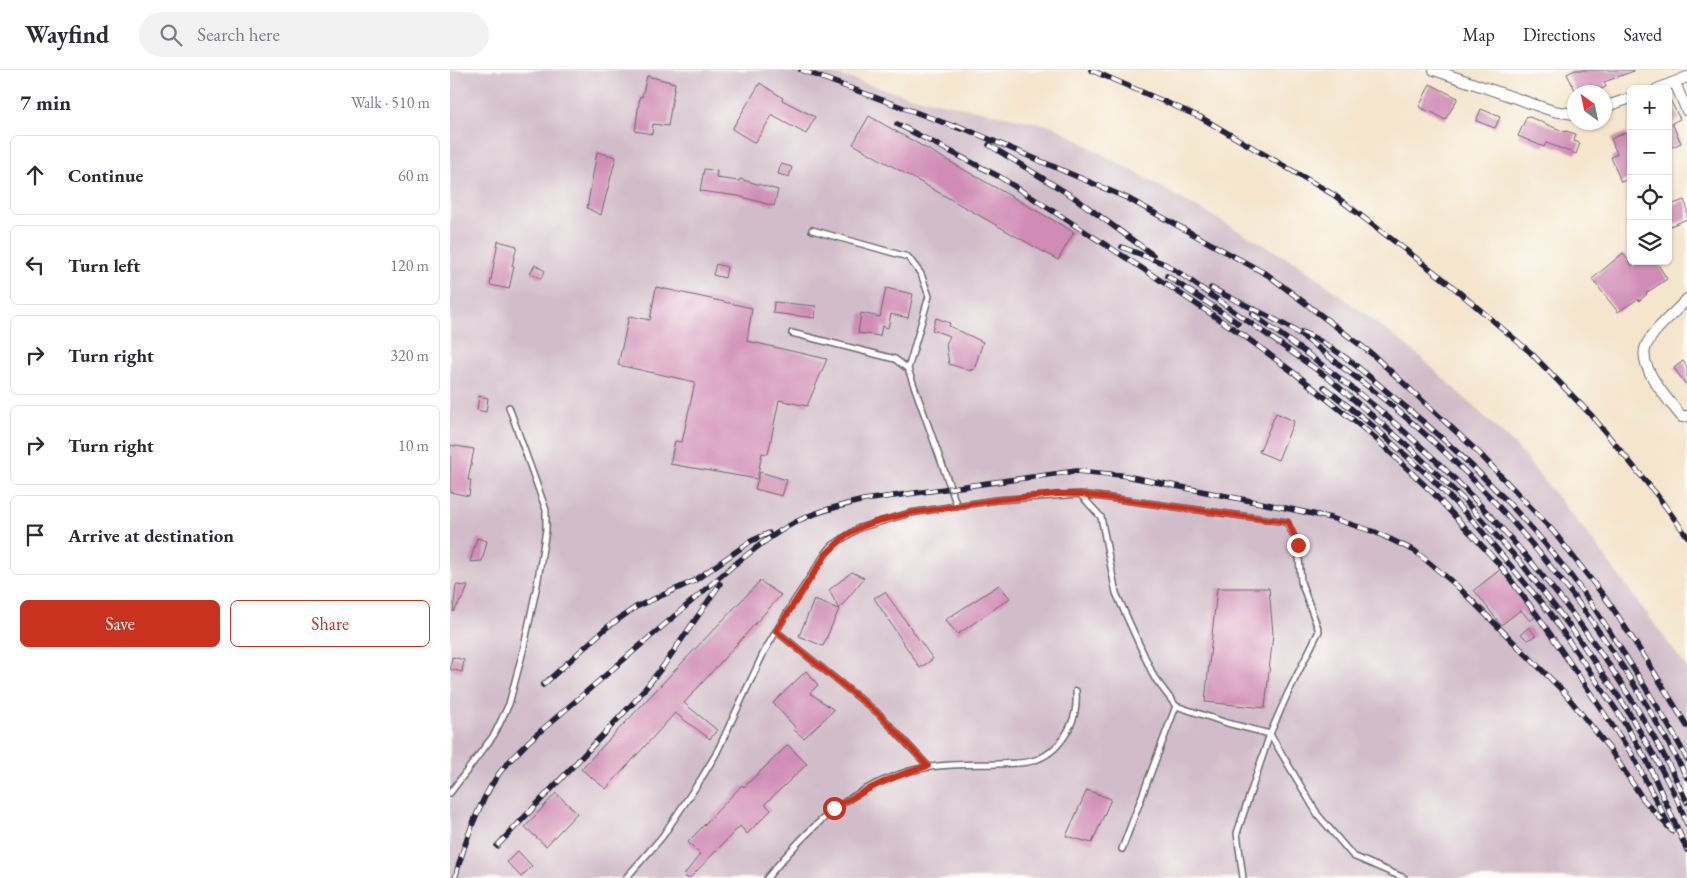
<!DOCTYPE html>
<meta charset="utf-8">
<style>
body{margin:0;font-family:"EB Garamond",serif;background:#f2f2f3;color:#2b2b33}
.controls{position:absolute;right:15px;top:15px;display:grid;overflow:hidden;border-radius:8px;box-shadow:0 1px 4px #0004}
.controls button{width:45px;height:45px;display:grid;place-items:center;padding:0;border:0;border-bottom:1px solid #e1e1e2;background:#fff;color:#2b2b33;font:25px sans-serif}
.compass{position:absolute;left:1117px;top:15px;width:45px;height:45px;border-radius:50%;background:#fff;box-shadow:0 1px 4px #0004;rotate:327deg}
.stop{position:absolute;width:15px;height:15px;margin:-11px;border:4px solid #c8321e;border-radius:50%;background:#fff}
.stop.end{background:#c8321e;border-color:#fff;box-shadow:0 1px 5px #0008}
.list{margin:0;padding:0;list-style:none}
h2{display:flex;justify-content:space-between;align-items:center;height:65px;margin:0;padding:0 20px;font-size:21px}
h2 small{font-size:16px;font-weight:400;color:#7c7c81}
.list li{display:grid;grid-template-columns:32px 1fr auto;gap:15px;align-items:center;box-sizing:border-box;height:80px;margin:0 10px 10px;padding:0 10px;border:1px solid #e1e1e2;border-radius:8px}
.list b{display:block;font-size:19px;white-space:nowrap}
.list em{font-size:16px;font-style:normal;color:#7c7c81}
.actions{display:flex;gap:10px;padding:15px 20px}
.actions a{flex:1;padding:11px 0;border:1px solid #c8321e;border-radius:8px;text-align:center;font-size:18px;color:#c8321e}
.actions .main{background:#c8321e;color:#fff}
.icon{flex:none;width:28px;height:28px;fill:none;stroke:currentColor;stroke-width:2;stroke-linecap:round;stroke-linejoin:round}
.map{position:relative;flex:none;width:1237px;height:808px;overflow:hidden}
header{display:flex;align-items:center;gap:30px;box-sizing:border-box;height:70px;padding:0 25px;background:#fff;border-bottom:1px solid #e1e1e2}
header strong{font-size:24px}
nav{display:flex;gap:28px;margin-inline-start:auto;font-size:18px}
.search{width:350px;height:45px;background:#f2f2f3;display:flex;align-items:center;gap:12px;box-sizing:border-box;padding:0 18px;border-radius:28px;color:#7c7c81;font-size:19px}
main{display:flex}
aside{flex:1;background:#fff}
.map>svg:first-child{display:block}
</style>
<header>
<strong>Wayfind</strong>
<div class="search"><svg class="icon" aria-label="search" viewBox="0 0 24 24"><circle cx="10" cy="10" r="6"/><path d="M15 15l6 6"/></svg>Search here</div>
<nav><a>Map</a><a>Directions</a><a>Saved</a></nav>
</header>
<main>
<aside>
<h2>7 min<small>Walk · 510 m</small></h2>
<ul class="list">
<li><svg class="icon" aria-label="ahead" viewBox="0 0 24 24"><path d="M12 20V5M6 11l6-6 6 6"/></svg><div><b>Continue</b></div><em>60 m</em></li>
<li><svg class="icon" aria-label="left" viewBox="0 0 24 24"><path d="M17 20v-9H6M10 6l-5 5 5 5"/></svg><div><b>Turn left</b></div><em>120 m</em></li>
<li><svg class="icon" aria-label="right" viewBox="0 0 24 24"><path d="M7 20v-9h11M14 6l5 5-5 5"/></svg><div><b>Turn right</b></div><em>320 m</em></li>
<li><svg class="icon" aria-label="right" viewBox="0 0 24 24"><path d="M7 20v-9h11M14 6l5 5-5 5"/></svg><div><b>Turn right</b></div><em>10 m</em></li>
<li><svg class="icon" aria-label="arrive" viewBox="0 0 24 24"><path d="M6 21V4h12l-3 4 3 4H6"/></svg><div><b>Arrive at destination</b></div></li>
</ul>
<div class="actions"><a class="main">Save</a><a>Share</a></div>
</aside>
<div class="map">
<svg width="1237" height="808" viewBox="0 0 1237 808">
<rect width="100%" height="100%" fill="#fdfcf7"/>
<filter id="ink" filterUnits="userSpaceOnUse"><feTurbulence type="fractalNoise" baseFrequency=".02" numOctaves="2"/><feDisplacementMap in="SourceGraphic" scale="10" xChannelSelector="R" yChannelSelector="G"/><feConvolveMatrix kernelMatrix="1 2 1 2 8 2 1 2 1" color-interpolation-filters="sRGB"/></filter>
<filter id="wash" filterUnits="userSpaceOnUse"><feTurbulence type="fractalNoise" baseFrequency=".0096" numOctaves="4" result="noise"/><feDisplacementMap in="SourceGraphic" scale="20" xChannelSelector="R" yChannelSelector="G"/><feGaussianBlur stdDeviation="1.12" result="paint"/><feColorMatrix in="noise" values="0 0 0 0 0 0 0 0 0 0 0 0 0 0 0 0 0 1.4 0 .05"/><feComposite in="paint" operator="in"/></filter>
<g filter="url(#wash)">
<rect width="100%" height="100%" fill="#f4e5cc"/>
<path fill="#d1bdc9" d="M 0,0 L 371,0 L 458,26 L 603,56 L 851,196 L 965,282 L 1065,375 L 1143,471 L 1237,598 L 1237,808 L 0,808 Z"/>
<g id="blocks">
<path fill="#d08cb6" d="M 1125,0 L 1184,0 L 1184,1 L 1154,12 L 1156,17 L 1144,22 L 1141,18 L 1132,22 L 1126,22 L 1117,4 Z
M 197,6 L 225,13 L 218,56 L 203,54 L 202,64 L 185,61 L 190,26 L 192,27 Z
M 310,13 L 333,28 L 332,30 L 365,47 L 356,64 L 323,46 L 323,44 L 305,73 L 282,59 Z
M 980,14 L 1008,28 L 995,50 L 980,41 L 980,42 L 969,37 Z
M 1218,26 L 1230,49 L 1222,53 L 1231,73 L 1218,79 Z
M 1031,39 L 1050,47 L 1045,58 L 1026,51 Z
M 419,46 L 624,162 L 608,190 L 403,74 Z
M 1077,46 L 1115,62 L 1116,61 L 1126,64 L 1124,71 L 1130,73 L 1126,84 L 1096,73 L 1094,77 L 1068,66 Z
M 1176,62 L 1181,74 L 1181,108 L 1171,112 L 1161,87 L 1167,84 L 1161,69 Z
M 147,82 L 166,87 L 151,145 L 137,138 Z
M 331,94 L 342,97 L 339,107 L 328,104 Z
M 254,99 L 267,101 L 266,108 L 289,111 L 290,109 L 328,120 L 324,136 L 288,126 L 250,121 Z
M 1234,130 L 1237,137 L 1237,149 L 1218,157 L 1218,136 Z
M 48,171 L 67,176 L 62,196 L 64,196 L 59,219 L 40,215 Z
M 1173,183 L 1182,196 L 1188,191 L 1206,191 L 1217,209 L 1196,223 L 1197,224 L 1189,231 L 1188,229 L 1168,242 L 1142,209 Z
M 266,194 L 277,197 L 275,208 L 263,205 Z
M 85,195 L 95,201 L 91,209 L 80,203 Z
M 206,217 L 302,238 L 297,271 L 377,289 L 357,336 L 329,330 L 318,384 L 312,383 L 307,409 L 220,394 L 225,371 L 232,372 L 245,312 L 168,295 L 179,246 L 200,250 Z
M 436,218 L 463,224 L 458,248 L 441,244 L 438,258 L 432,256 L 430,266 L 408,263 L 411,243 L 430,247 Z
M 324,232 L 366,236 L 365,248 L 323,243 Z
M 486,248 L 500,253 L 499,256 L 533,272 L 524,300 L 521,299 L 521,301 L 499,294 L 496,274 L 500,266 L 482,260 Z
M 1233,291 L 1237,297 L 1237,316 L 1224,298 Z
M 29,326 L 38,328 L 36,342 L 27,340 Z
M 826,343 L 844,351 L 828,390 L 809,382 Z
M 0,375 L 24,379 L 18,410 L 21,410 L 19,426 L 0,422 Z
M 310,402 L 337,410 L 332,426 L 305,419 Z
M 27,468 L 37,471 L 32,491 L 20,492 Z
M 1051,499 L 1087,546 L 1080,551 L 1071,540 L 1051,555 L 1024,520 Z
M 402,502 L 414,508 L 389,539 L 379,520 Z
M 310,511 L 331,525 L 234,633 L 267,660 L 260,669 L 225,643 L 156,719 L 131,699 Z
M 6,515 L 18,516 L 14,526 L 3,542 Z
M 549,515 L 560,528 L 508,564 L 495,550 Z
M 767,518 L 819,518 L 823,564 L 815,638 L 755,632 Z
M 435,522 L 483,589 L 470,598 L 424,528 Z
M 364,530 L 389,539 L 373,576 L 349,566 Z
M 1079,557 L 1086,566 L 1077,570 L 1071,564 Z
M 2,587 L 14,590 L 12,602 L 0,599 Z
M 356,601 L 368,615 L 360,623 L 384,640 L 354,668 L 344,660 L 346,658 L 323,633 Z
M 338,675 L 357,694 L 315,734 L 321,740 L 297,764 L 290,756 L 240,808 L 237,808 L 234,805 L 250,784 L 238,772 L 292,715 L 294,717 Z
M 637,720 L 661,729 L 642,773 L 616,766 Z
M 106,723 L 127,743 L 96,776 L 75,757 Z
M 68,781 L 82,796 L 71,807 L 57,792 Z"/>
</g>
</g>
<g filter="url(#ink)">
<use href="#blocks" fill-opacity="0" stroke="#6c666e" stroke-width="1"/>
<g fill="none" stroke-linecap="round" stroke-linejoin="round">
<defs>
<path id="lane" d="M 362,160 L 458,187 L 471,204 L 479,226 L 458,299
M 342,263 L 445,289 L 458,299 L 507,436
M 630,424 L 837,452 L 848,475 L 851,512 L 869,561 L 838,623 L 820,664 L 787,763 L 793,808
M 326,561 L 429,644 L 478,696
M 0,723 L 44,665 L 59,634 L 73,581 L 87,515 L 96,460 L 96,440 L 59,337
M 672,779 L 726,636
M 176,808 L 212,767 L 251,709 L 266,684 L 314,582 L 343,533 L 376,483 L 383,475 L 409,458 L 460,443 L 546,430 L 630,424 L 651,447 L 666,523 L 704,607 L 726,636 L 777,653 L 820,664 L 868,745 L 903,786 L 954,808
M 317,808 C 356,761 393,723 453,703 C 484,693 516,695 547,694 C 558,693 571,694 582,691 C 597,687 608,677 616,664 C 625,649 627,638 626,621"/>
<path id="street" d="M 984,0 L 1103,41 L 1124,44
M 1225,13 L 1237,41
M 1207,19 L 1237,7
M 1154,37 L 1181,28
M 1237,229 C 1224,244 1204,258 1196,276 C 1187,297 1220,332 1232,347 L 1237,346"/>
</defs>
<use href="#lane" stroke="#6c666e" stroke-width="8"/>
<use href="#street" stroke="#6c666e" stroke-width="12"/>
<use href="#lane" stroke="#fff" stroke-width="5"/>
<use href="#street" stroke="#fff" stroke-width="10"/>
<defs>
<path id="rail" d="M 351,0 L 511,59
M 641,0 L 750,47 L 884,125 L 996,211 L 1080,282 L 1142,346 L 1207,425 L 1237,466
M 506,55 L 677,128 L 818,205 L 922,284 L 1029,383 L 1103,461 L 1160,534 L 1199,594 L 1237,656
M 539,75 L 625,128 L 703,185
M 672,177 L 715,194 L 731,204 L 877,307 L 958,376 L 1014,430 L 1072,494 L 1124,562 L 1173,633 L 1206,689 L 1228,731 L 1237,754
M 717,206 L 788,253
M 761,218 C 788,232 816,244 842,259 C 862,272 880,288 899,302 C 1043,409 1155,549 1237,708
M 802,244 C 858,284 915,325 966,372 C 1059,457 1147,564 1208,675 C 1219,693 1227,713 1237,732
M 852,262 C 885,276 914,302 941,325 C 1013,383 1081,450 1135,525 C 1153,550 1169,576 1185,601 C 1203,630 1222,659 1237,689
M 874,317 L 923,356 L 981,408 L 1025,453 L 1099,542 L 1169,644 L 1197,691 L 1237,780
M 93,615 L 156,558 L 186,537 L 244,511 L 301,471 L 319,463
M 47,776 L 186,630 L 214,595 L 270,514
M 5,808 C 15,772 27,736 48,705 C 56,693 69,682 79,671 L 285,494 C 306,478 328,460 352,449 C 372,440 393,435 414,430 L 626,401 L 671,405 L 831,437 L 881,448 L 925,462 L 965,481 L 1006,515 L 1113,621 L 1159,678 L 1193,729 L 1222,761 L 1183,686 L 1090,549 L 1049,494 L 984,424 L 923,366 L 847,305 L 793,265 L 684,193 L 550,107 L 447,54"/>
</defs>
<use href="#rail" stroke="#22223b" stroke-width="5.5"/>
<use href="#rail" stroke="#fdfcf7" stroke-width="4" stroke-dasharray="11" stroke-linecap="butt"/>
</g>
</g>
<g fill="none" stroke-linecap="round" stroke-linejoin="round" filter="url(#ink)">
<path stroke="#c8321e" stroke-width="6" d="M 384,738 C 417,719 441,706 478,696 L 429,644 L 326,561 L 376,484 L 395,466 L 409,458 L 425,452 L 460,443 L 546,430 L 607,424 L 630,424 L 838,452 L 848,475"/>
</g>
</svg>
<div class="controls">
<button>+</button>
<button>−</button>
<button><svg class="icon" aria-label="locate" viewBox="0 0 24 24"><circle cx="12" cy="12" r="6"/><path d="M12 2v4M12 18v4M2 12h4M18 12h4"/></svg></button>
<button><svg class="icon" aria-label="layers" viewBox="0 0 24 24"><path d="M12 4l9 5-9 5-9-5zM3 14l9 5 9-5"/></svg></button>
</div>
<svg class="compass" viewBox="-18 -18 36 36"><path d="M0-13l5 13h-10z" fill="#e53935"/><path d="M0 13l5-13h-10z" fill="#7c7c81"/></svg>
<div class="stop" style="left:384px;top:738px"></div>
<div class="stop end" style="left:848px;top:475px"></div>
</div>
</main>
